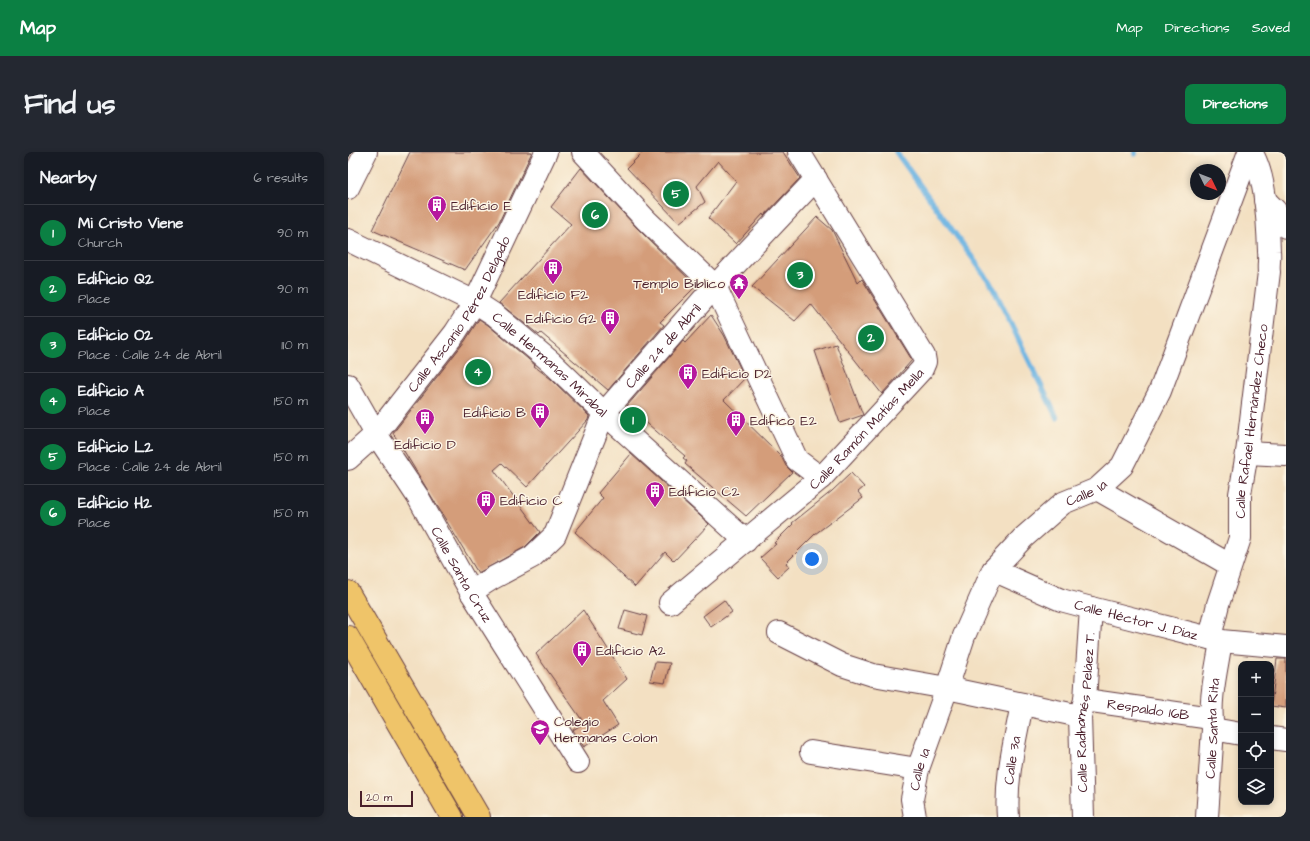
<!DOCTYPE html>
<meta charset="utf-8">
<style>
body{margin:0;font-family:"Architects Daughter",sans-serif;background:#242831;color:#f1f3f6}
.controls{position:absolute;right:12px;bottom:12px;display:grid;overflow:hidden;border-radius:8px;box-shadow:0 2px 6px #0003}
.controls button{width:36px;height:36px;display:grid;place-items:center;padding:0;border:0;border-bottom:1px solid #363941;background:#171b24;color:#f1f3f6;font:20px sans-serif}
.compass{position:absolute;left:842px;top:12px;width:36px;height:36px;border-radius:50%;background:#171b24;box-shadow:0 2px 6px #0003;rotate:133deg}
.scale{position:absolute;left:12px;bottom:10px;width:53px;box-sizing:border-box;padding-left:4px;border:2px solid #4a1f2b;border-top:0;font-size:11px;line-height:14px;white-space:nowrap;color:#4a1f2b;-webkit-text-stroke:3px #fcf5e5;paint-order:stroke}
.you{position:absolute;left:464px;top:407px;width:14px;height:14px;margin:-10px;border:3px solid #fff;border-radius:50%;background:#1a73e8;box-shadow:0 0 0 6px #1a73e833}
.badge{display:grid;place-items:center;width:26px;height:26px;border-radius:50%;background:#0b8043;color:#fff;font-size:13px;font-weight:700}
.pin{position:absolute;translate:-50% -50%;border:2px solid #fff;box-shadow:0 1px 4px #0006}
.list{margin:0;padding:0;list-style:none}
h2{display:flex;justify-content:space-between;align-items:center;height:52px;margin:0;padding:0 16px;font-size:17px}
h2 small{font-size:13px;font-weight:400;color:#9ea1a6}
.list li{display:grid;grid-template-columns:26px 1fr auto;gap:12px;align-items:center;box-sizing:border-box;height:56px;padding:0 16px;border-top:1px solid #363941}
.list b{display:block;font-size:15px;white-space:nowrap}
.list p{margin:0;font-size:13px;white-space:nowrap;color:#9ea1a6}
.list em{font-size:13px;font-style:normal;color:#9ea1a6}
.icon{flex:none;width:22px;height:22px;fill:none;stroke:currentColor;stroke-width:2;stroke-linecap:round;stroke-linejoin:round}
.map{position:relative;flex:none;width:938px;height:665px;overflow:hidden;border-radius:8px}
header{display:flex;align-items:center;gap:24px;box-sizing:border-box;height:56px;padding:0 20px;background:#0b8043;color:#fff}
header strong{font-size:19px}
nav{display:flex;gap:22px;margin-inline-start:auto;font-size:14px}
.intro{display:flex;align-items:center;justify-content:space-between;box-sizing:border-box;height:96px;padding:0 24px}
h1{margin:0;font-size:28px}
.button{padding:10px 18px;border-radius:8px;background:#0b8043;color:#fff;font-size:14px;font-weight:700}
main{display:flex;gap:24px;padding:0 24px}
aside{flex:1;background:#171b24;border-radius:8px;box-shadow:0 2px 6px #0003}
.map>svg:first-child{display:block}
</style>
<header>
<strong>Map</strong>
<nav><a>Map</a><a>Directions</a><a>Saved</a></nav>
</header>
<div class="intro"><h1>Find us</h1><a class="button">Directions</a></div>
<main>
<aside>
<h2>Nearby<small>6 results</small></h2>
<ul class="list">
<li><span class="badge">1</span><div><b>Mi Cristo Viene</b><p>Church</p></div><em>90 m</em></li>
<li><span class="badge">2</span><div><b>Edificio Q2</b><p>Place</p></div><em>90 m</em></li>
<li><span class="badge">3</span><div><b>Edificio O2</b><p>Place · Calle 24 de Abril</p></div><em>110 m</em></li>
<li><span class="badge">4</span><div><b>Edificio A</b><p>Place</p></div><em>150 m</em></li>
<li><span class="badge">5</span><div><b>Edificio L2</b><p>Place · Calle 24 de Abril</p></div><em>150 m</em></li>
<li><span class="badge">6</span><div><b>Edificio H2</b><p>Place</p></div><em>150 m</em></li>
</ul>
</aside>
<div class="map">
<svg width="938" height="665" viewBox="0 0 938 665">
<rect width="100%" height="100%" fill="#fcf5e5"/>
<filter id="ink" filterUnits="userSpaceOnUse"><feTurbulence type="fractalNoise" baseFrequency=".025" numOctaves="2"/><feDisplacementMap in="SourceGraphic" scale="8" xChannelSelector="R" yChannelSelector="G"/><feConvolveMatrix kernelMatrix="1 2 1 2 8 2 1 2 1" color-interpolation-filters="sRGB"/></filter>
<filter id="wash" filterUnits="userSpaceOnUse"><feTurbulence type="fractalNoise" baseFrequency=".012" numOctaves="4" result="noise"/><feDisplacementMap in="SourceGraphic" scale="16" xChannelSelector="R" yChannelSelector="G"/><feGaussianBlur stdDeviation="0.9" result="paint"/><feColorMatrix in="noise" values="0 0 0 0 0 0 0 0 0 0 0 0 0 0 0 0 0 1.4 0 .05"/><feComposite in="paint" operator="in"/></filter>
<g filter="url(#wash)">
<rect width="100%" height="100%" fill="#f3e0c2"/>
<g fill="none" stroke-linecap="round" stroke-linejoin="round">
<path stroke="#6bb3e2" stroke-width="5.5" d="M 548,0 L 644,133 L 709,266
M 787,0 L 787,2"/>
</g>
<g id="blocks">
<path fill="#d49d7a" d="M 62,0 L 184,0 L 151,70 L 117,118 L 24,78 Z
M 295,0 L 435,0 L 452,26 L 416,64 L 415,62 L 388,92 L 360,66 L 388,29 L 370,9 L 349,34 L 357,50 L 331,71 L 279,16 Z
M 233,16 L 289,76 L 348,134 L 312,170 L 316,173 L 260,238 L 193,181 L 191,183 L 151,151 L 223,72 L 203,55 Z
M 469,65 L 484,78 L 510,131 L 514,127 L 564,208 L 534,242 L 463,152 L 447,169 L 404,135 Z
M 363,163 L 376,183 L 397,226 L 376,248 L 433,304 L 438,314 L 444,320 L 398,364 L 337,312 L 339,309 L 335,306 L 337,304 L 279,254 L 335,189 L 337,191 Z
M 131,167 L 140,173 L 187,213 L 186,214 L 203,227 L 241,264 L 240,268 L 179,335 L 154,311 L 146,318 L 192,380 L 177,395 L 130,421 L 45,281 L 117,189 Z
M 488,192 L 515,263 L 492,271 L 467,199 Z
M 283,302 L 361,372 L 326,409 L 317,400 L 287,435 L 227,380 L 255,346 L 250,341 Z
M 503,321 L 516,335 L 510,340 L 515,346 L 467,382 L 438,411 L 441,415 L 430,425 L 412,406 L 428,392 L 426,391 L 445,372 L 444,371 L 484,339 Z
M 376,448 L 384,460 L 363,475 L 355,464 Z
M 235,458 L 279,527 L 255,549 L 270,573 L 236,595 L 225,578 L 236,571 L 188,502 Z
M 277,458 L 299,464 L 294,483 L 271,477 Z
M 929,507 L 938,507 L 938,556 L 923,554 Z
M 307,510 L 322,511 L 317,531 L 302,529 Z"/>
</g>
</g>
<g filter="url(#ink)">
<use href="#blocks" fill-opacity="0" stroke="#633c42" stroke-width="1"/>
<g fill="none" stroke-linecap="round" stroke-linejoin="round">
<defs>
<g id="minor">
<path d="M 235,0 L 298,68 L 367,134 L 449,308 L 473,326"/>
<path d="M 0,36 L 18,0"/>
<path d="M 917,48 L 927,58 L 938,75"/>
<path id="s1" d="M 0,88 L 127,150 L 147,163 L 203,210 L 256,261 L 398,389"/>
<path id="s2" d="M 0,233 L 28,282 L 70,345 L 123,440 L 230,610"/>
<path d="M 899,301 L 938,303"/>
<path id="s3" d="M 0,307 L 28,282 L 107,181 L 127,150 L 198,0"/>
<path d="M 749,337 L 882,413"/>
<path id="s4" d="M 645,418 L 713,448 L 743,456 L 873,489 L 938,495"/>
<path id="s5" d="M 123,440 L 145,426 L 184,405 L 207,383 L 256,261 L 367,134 L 468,27"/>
<path id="s6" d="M 322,451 L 473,326 L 574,217 L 577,210 L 576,204 L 451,0"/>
<path d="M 431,481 L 494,513 L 525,523 L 599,536 L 732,564"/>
<path id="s7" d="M 862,486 L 870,452 L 892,386 L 892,342 L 899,301 L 921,120 C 920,113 922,106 921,99 C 920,71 918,23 903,0"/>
<path id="s8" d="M 737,548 L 863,566"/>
<path d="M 865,577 L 893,582"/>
<path d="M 923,586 L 938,588"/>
<path d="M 463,600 L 570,617"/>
<path id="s9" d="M 567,665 L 564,647 L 570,617 L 599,536 L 616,484 L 645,418 L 675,386 L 715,351 L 749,337 L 774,314 L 812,239 L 901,0"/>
<path id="s10" d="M 660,665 C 657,627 667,589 674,552"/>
<path id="s11" d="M 735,665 L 732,564 L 737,548 L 743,456"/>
<path id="s12" d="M 859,665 L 865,577 C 860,550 869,516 873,489"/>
</g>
<path id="major" d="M 0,440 L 131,665
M 0,485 L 104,665"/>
</defs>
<use href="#minor" stroke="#633c42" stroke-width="24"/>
<use href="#major" stroke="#633c42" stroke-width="24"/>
<use href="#minor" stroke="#fff" stroke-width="22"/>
<use href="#major" stroke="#efc469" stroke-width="22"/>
</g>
</g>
<defs>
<symbol id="building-pin" viewBox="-11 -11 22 30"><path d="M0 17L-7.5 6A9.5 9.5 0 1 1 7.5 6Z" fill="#b5179e" stroke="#fcf5e5"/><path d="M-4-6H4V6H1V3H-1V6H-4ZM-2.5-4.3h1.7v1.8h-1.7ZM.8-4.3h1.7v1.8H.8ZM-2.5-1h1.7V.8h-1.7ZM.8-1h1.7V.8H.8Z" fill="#fff"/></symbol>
<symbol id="temple-pin" viewBox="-11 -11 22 30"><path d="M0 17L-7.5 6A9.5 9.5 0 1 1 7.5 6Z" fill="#b5179e" stroke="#fcf5e5"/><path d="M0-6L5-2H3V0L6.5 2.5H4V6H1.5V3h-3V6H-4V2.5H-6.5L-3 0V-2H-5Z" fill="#fff"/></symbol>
<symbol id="school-pin" viewBox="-11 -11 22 30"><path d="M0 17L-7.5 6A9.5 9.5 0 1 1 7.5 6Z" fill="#b5179e" stroke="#fcf5e5"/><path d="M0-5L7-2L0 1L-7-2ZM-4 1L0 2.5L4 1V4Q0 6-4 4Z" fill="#fff"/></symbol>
</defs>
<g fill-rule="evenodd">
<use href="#building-pin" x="78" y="42" width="22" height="30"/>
<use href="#building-pin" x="194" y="105" width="22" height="30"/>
<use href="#temple-pin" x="380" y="120" width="22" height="30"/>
<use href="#building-pin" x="251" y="155" width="22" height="30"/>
<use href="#building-pin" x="329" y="210" width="22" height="30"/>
<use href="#building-pin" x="181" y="249" width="22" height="30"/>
<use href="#building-pin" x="66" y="255" width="22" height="30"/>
<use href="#building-pin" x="377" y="257" width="22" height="30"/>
<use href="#building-pin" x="296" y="328" width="22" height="30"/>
<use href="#building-pin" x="127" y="337" width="22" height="30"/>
<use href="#building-pin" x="223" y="487" width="22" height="30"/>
<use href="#school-pin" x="181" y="566" width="22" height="30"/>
</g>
<g text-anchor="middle" stroke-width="3" stroke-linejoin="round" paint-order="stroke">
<g font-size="14" fill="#4a1f2b" stroke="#fcf5e5" text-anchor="start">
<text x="103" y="58">Edificio E</text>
<text x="377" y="136" text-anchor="end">Templo Biblico</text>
<text x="205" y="147" text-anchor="middle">Edificio F2</text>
<text x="248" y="171" text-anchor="end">Edificio G2</text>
<text x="354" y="226">Edificio D2</text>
<text x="178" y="265" text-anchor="end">Edificio B</text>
<text x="402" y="273">Edifico E2</text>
<text x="77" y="297" text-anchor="middle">Edificio D</text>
<text x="321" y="344">Edificio C2</text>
<text x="152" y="353">Edificio C</text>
<text x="248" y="503">Edificio A2</text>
<text x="206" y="574">Colegio<tspan x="206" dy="16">Hermanas Colon</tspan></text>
</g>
<g font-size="14" fill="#4a1f2b" stroke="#fcf5e5">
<text dy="5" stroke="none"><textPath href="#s3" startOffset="184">Calle Ascanio Pérez Delgado</textPath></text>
<text dy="5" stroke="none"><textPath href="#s5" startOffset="323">Calle 24 de Abril</textPath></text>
<text dy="5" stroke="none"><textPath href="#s1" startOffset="239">Calle Hermanas Mirabal</textPath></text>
<text dy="5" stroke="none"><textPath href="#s7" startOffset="222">Calle Rafael Hernández Checo</textPath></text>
<text dy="5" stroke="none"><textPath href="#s6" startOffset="263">Calle Ramón Matías Mella</textPath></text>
<text dy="5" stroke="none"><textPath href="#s9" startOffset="384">Calle 1a</textPath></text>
<text dy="5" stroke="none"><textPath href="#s2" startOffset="221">Calle Santa Cruz</textPath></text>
<text dy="5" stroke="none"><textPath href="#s4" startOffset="152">Calle Héctor J. Díaz</textPath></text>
<text dy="5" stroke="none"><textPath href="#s8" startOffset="64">Respaldo 16B</textPath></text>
<text dy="5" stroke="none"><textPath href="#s11" startOffset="105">Calle Radhamés Peláez T.</textPath></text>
<text dy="5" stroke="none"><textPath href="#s12" startOffset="89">Calle Santa Rita</textPath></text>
<text dy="5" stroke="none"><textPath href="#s10" startOffset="57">Calle 3a</textPath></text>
<text dy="5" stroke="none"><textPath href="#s9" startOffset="49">Calle 1a</textPath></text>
</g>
</g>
</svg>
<div class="controls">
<button>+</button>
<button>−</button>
<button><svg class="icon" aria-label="locate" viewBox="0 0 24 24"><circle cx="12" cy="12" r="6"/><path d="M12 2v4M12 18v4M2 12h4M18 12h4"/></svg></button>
<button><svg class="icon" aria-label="layers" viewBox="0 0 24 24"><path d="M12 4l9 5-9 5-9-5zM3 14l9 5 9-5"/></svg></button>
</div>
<svg class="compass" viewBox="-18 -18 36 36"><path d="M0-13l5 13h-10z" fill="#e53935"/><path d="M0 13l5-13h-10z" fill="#9ea1a6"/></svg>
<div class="scale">20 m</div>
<div class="you"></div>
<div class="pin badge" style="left:285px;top:268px">1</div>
<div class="pin badge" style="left:523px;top:186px">2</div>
<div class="pin badge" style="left:452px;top:123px">3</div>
<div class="pin badge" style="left:130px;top:220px">4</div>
<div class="pin badge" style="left:328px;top:42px">5</div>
<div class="pin badge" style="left:247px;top:63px">6</div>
</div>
</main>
